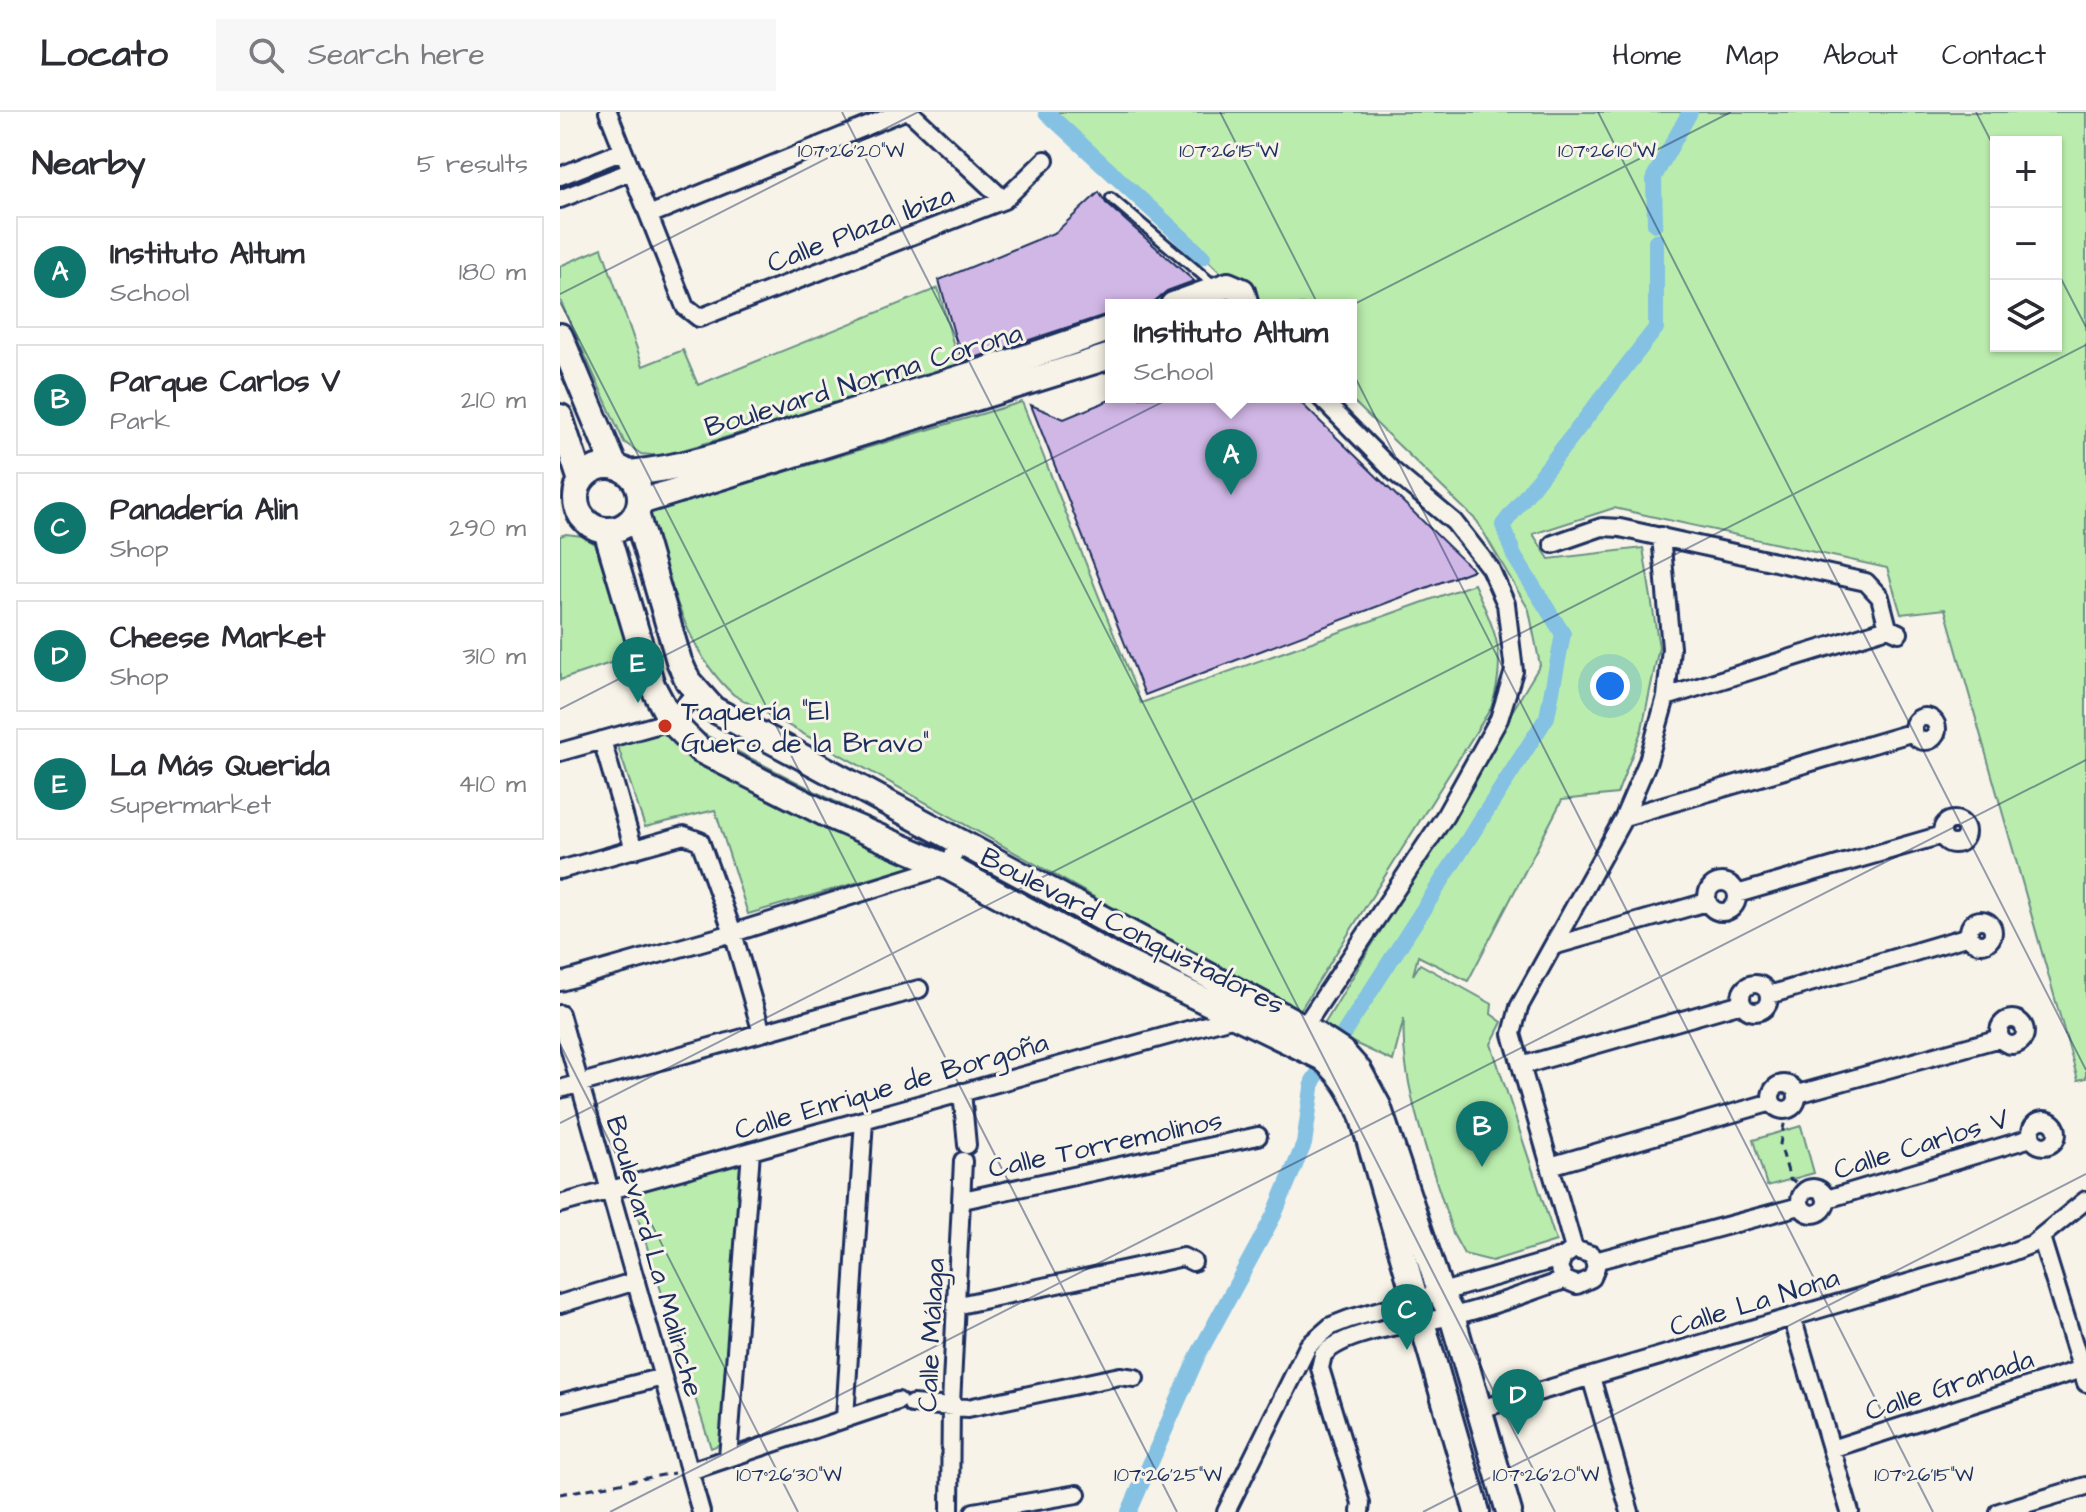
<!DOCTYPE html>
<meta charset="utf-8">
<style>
body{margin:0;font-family:"Architects Daughter",sans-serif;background:#f7f7f7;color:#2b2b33}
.controls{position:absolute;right:24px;top:24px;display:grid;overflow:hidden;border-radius:0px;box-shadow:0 2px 6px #0004}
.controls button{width:72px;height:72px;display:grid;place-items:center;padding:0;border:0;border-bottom:2px solid #e1e1e2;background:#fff;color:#2b2b33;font:40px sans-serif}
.you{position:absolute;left:1050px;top:574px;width:28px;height:28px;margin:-20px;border:6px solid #fff;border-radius:50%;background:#1a73e8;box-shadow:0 0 0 12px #1a73e833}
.badge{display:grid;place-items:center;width:52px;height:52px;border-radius:50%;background:#0f766e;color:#fff;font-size:26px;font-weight:700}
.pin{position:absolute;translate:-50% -66px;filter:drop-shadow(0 2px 4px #0008)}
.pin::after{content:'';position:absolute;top:42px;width:28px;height:24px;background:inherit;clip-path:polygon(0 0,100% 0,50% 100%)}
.popup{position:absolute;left:545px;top:187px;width:252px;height:104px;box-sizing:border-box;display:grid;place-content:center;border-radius:0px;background:#fff;filter:drop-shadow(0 2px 6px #0005);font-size:26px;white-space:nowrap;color:#7c7c81}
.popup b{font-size:30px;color:#2b2b33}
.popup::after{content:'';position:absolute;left:50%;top:100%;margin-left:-16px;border:16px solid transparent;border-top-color:#fff}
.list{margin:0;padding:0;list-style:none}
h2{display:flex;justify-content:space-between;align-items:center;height:104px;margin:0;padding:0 32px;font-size:34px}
h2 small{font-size:26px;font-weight:400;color:#7c7c81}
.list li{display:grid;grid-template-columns:52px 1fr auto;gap:24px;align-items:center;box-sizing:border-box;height:112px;margin:0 16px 16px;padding:0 16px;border:2px solid #e1e1e2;border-radius:0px}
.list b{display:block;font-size:30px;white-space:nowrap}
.list p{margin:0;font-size:26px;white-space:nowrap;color:#7c7c81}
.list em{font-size:26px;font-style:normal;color:#7c7c81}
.icon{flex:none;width:44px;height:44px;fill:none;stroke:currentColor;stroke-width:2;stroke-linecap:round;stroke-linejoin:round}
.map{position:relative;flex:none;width:1526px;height:1400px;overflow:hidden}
header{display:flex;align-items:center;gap:48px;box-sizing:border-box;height:112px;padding:0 40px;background:#fff;border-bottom:2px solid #e1e1e2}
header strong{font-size:38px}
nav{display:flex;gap:44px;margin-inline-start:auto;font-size:28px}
.search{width:560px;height:72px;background:#f7f7f7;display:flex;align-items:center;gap:20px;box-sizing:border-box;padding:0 28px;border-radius:0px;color:#7c7c81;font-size:30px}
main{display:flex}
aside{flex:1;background:#fff}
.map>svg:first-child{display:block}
</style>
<header>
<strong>Locato</strong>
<div class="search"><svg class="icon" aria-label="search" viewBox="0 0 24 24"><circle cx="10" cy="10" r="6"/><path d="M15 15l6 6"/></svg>Search here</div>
<nav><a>Home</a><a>Map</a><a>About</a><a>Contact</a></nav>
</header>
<main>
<aside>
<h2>Nearby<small>5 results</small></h2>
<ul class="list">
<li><span class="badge">A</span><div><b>Instituto Altum</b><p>School</p></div><em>180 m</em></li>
<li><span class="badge">B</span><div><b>Parque Carlos V</b><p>Park</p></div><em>210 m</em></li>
<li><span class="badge">C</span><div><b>Panadería Alin</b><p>Shop</p></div><em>290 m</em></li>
<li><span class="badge">D</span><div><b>Cheese Market</b><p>Shop</p></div><em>310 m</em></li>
<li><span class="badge">E</span><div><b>La Más Querida</b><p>Supermarket</p></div><em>410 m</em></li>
</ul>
</aside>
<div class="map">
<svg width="1526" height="1400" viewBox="0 0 1526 1400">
<rect width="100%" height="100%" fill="#f7f3e8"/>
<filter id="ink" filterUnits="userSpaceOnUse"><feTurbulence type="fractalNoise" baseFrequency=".0125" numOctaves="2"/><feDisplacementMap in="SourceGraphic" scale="16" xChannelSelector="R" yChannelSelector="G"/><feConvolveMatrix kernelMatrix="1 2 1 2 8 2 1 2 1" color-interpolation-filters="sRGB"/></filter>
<g filter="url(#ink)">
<path fill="#baedad" stroke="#6a8e86" stroke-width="2" fill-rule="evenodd" d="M 494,0 L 1526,0 L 1526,966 L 1518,968 L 1385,497 L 1341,502 L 1327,456 L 1054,396 L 973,422 L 989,447 L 1083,436 L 1099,535 L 1082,617 L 1057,682 L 1002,688 L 908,869 L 858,844 L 853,863 L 860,852 L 932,892 L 931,902 L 942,910 L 931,932 L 996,1129 L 932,1149 L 904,1142 L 893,1122 C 874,1058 839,973 844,906 L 833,949 L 762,916 L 980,553 L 969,498 L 917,409 L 789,285 L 791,193 L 694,193 ZM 1436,30 L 1496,30 L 1496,234 L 1436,234 Z
M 42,136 L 83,254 L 123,238 L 138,273 L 378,176 L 400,257 L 102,344 L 81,342 L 64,330 L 0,188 L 0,154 Z
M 462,290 L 581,591 L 914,472 C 936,521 948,543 931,596 L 739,900 L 174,583 C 124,539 109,462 86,401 Z
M 6,422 L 22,424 L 35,432 L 71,544 L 0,568 L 0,424 Z
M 124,612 L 354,730 L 358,753 L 188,802 L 155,698 L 85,715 L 56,629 Z
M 1241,1014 L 1254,1061 L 1207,1074 L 1193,1028 Z
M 181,1050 L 163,1331 L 151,1336 L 70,1081 Z"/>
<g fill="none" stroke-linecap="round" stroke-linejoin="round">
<path stroke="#84c1e3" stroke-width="16" d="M 486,0 L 643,145
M 1095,112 L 1094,65 L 1130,0
M 780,927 L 987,605 L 1003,522 L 954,444 L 943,413 L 1096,216 L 1096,129
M 569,1400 L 638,1243 L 714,1103 L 744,1032 L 753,969 L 761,957"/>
</g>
<path fill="#d1b7e6" stroke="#1b2f5e" stroke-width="2" d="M 539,80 L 546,91 L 634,169 L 607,179 L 590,193 L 551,193 L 551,201 L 402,250 L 379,168 L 496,120 Z
M 557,285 L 735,285 L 913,458 L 585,583 L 471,293 L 504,307 Z"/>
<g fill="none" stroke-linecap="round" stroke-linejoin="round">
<defs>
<path id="lane" d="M 551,86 L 654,173"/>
<path id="street" d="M 48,0 L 125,195 L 139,206 L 444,88 L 485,48
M 350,0 L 444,88
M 0,64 L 63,39
M 0,87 L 72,59
M 89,103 L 342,0
M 993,432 L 1042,415 L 1060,416 L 1306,470 L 1320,485 L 1328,516
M 1106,585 L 1328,516 L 1339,521
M1353 617a12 12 0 1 1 24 0a12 12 0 1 1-24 0Z
M 42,628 L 74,738
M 0,640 L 111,609 L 136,580
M 1064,705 L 1354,620
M1382 720a12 12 0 1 1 24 0a12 12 0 1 1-24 0Z
M 0,758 L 124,723 L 140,729 L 173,821 L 202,921
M1147 785a15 15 0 1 1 30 0a15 15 0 1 1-30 0Z
M 1177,782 L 1382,723
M1409 820a12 12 0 1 1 24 0a12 12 0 1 1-24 0Z
M 993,834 L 1147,790
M 0,870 L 173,821 L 386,754 L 401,731
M1181 886a14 14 0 1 1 28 0a14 14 0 1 1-28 0Z
M 1209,883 L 1409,824
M 0,902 L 141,1400
M1439 920a13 13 0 1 1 26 0a13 13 0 1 1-26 0Z
M 744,915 L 885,704 L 939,607 L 954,559 L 946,492 L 930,456 L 894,410 L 833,359 L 760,285
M 961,954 L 1182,891
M1211 985a13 13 0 1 1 26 0a13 13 0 1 1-26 0Z
M 0,977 L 359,877
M 402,980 L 407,1033
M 1238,982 L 1440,926
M1471 1021a13 13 0 1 1 26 0a13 13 0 1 1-26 0Z
M 990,1054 L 1212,990
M1240 1089a13 13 0 1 1 26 0a13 13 0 1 1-26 0Z
M 1267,1087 L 1471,1026
M 403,1088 L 698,1024
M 0,1092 L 675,905
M 1481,1125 L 1526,1271
M 1014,1137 L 952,922 L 959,895 L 1064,705 L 1088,649 L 1106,585 L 1111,536 L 1101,424
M 1035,1149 L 1240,1094
M 0,1192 L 76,1169
M 399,1193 L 623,1145 L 633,1150
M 1232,1205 L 1290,1400
M 1031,1265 L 1070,1400
M 0,1291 L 103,1265
M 352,1292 L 408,1296 L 560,1264 L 575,1266
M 920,1297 L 1446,1142 L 1472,1132 L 1526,1088
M 285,1306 L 304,1008
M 1271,1337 L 1522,1257
M 168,1346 L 191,1039
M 130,1359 L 338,1289
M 390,1400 L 391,1292 L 403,1049
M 414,1400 L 517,1382
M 666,1400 L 748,1234 L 771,1214 L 789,1207 L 1003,1145 L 1014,1137 L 1032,1143 L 1036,1155 L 1032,1166 L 1017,1173 L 1005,1168 L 999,1156 L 1003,1145
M 800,1400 L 801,1391 L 760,1256 L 763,1243 C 786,1217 858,1212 892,1204 C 930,1196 968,1180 1005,1168
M 1439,1400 L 1526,1374"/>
<path id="secondary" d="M 613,193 L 668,173 L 682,179 L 686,193
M 0,224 L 55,355
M 0,305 L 21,369
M16 386a32 32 0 1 1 64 0a32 32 0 1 1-64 0Z
M 69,361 C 142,355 214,324 285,302 C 374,273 463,249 551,216
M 80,390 L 551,244
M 76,401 L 119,549 L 128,569 L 153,597 L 744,915 L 782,940 L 799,959 L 818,994 L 881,1182 L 892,1204 L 949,1400
M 46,418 L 92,573 L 111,609 L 140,638 L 272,705 L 386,754 L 548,842 L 763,946 C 783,963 792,978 802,1003 L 917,1400"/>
</defs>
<use href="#lane" stroke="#1b2f5e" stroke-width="14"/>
<use href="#street" stroke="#1b2f5e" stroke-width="22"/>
<use href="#secondary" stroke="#1b2f5e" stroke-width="30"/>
<path stroke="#1b2f5e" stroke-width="3" stroke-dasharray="8 6" stroke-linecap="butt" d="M 1227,998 L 1220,1032 L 1230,1067 L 1248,1076
M 0,1382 L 114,1361"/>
<use href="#lane" stroke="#f7f3e8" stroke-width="8"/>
<use href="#street" stroke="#f7f3e8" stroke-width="16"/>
<use href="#secondary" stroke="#f7f3e8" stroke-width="24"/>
</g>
</g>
<path fill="none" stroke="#1b2f5e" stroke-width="2" stroke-opacity="0.45" d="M 282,0 L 995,1400M 660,0 L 1373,1400M 1038,0 L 1526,958M 1416,0 L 1436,39M 1496,157 L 1526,215M 0,182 L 358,0M 0,190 L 617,1400M 0,597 L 1171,0M 0,932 L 238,1400M 0,1011 L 1526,233M 50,1400 L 1526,648M 863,1400 L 1526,1062"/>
<circle fill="#c8321e" stroke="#f7f3e8" stroke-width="3" cx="105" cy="614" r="8"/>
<g text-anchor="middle" stroke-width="6" stroke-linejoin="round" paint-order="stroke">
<g font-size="28" fill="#1b2f5e" stroke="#f7f3e8">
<text transform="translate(300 116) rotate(-21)" y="10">Calle Plaza Ibiza</text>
<text transform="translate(303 267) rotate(-17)" y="10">Boulevard Norma Corona</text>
<text transform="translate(573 818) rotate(27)" y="10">Boulevard Conquistadores</text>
<text transform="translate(331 973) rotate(-16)" y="10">Calle Enrique de Borgoña</text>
<text transform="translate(545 1031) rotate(-12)" y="10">Calle Torremolinos</text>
<text transform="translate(1361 1031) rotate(-17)" y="10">Calle Carlos V</text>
<text transform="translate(96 1144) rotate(74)" y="10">Boulevard La Malinche</text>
<text transform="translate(1194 1189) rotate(-17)" y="10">Calle La Nona</text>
<text transform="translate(370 1223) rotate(-87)" y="10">Calle Málaga</text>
<text transform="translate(1389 1272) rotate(-18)" y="10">Calle Granada</text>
</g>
<g font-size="28" fill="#1b2f5e" stroke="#f7f3e8" text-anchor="start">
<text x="121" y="608">Taquería "El<tspan x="121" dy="32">Guero de la Bravo"</tspan></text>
</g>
</g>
<g font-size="20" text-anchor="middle" fill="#1b2f5e" stroke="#f7f3e8" stroke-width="6" stroke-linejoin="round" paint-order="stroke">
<text x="291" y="45">107°26'20"W</text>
<text x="669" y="45">107°26'15"W</text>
<text x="1047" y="45">107°26'10"W</text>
<text x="229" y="1369">107°26'30"W</text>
<text x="608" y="1369">107°26'25"W</text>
<text x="986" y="1369">107°26'20"W</text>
<text x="1364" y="1369">107°26'15"W</text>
</g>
</svg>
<div class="controls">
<button>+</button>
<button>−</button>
<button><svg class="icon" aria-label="layers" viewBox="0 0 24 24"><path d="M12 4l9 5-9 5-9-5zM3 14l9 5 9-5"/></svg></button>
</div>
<div class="you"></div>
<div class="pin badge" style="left:671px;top:383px">A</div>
<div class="popup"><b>Instituto Altum</b>School</div>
<div class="pin badge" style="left:922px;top:1055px">B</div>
<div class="pin badge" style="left:847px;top:1238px">C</div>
<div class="pin badge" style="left:958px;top:1323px">D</div>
<div class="pin badge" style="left:78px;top:591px">E</div>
</div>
</main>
